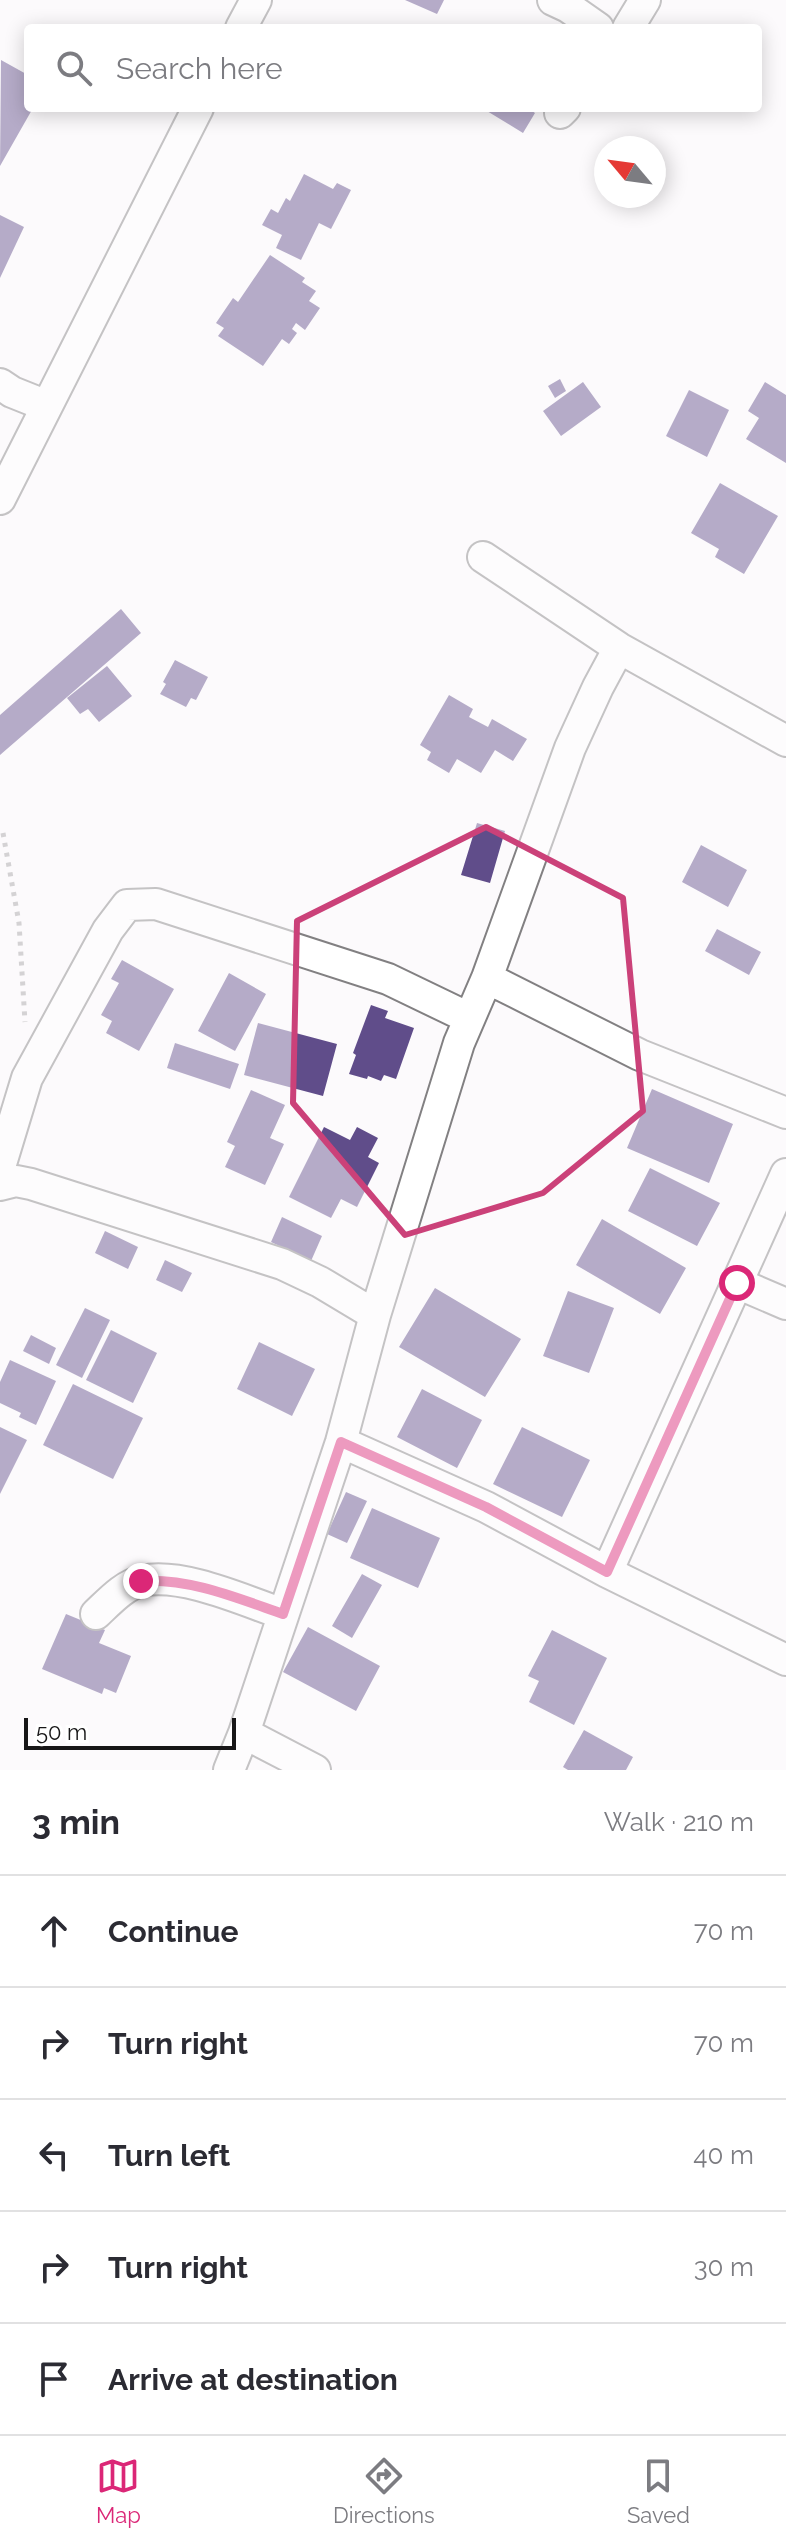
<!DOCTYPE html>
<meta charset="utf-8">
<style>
body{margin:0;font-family:Raleway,sans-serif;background:#f7f7f7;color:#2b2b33}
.compass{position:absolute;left:594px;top:136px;width:72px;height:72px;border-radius:50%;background:#fff;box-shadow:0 4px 20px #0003;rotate:299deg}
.scale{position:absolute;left:24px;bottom:20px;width:212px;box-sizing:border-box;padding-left:8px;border:4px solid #171617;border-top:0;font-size:22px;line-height:28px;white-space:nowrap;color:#171617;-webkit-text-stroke:6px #fff;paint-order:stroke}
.stop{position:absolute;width:24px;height:24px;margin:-18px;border:6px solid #db2777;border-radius:50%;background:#fff}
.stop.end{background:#db2777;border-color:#fff;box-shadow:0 2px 8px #0008}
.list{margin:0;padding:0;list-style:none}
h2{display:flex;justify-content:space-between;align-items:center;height:104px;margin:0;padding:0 32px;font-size:34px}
h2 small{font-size:26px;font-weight:400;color:#7c7c81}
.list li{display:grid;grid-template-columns:52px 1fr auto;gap:24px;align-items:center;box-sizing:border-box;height:112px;padding:0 32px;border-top:2px solid #e1e1e2}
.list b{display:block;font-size:30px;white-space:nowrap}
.list em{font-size:26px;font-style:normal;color:#7c7c81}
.icon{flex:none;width:44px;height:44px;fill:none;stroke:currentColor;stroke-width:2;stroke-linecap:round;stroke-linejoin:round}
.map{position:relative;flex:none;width:786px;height:1770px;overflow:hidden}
.search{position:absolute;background:#fff;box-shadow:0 4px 20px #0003;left:24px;right:24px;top:24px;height:88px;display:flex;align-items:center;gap:20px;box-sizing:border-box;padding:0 28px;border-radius:8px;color:#7c7c81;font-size:30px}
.sheet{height:664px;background:#fff}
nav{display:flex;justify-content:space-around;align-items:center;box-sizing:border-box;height:112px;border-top:2px solid #e1e1e2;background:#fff;font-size:22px;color:#7c7c81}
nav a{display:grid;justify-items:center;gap:4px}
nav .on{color:#db2777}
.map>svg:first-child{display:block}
</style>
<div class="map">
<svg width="786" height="1770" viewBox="0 0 786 1770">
<rect width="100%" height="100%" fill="#fcfafc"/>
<path fill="#604d8a" d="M 405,0 L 444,0 L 437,14 Z
M 1,60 L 28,75 L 28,108 L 33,108 L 0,166 Z
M 482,108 L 528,108 L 535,113 L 523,133 Z
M 304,174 L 333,189 L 337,183 L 351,190 L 331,229 L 319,223 L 301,260 L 276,248 L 282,235 L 262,225 L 271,209 L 278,213 L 286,198 L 290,201 Z
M 0,215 L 24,227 L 0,278 Z
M 270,255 L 305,278 L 302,282 L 316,291 L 309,301 L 320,308 L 305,330 L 296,323 L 292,329 L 297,333 L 289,344 L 282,339 L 263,366 L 218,336 L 224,328 L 216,323 L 233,298 L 238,302 Z
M 560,379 L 566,391 L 555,398 L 548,386 Z
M 583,382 L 601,407 L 561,436 L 543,411 Z
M 765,382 L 786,395 L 786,463 L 746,439 L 759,418 L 748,411 Z
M 689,390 L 729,410 L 707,457 L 666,436 Z
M 720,483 L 778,516 L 744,574 L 715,557 L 719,549 L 691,533 Z
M 121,609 L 141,633 L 0,755 L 0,715 Z
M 175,660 L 208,677 L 196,700 L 191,698 L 186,707 L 160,694 L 166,684 L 163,682 Z
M 107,666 L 132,696 L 99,722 L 88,709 L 80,714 L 67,698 Z
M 449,695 L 473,709 L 469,717 L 488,727 L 492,719 L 527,739 L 513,761 L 495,750 L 481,773 L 457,759 L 449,773 L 427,760 L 431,752 L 420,745 Z
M 477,823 L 505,831 L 490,883 L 461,875 Z
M 701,845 L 747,870 L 728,907 L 682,882 Z
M 717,929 L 761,952 L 749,975 L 705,951 Z
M 122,960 L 174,989 L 139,1051 L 106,1033 L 112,1021 L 101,1015 L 119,983 L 111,979 Z
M 229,973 L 266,994 L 235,1051 L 198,1031 Z
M 371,1005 L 388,1011 L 385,1018 L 414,1028 L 396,1079 L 384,1075 L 381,1081 L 368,1076 L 367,1079 L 349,1074 L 356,1055 L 353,1053 Z
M 258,1023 L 337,1044 L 323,1096 L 244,1075 Z
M 175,1043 L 239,1064 L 230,1089 L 167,1068 Z
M 652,1089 L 733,1124 L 709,1183 L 627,1148 Z
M 251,1090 L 285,1105 L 270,1138 L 284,1144 L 265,1185 L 225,1167 L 235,1146 L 227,1142 Z
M 324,1127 L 350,1140 L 357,1127 L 378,1138 L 368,1157 L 379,1163 L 357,1207 L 341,1199 L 331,1218 L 289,1197 Z
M 650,1168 L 720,1203 L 697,1246 L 628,1211 Z
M 282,1217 L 322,1236 L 311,1261 L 271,1242 Z
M 602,1219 L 686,1268 L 660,1314 L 576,1265 Z
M 105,1231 L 138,1247 L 128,1269 L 95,1253 Z
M 165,1260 L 192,1273 L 182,1292 L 156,1280 Z
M 435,1288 L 521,1339 L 485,1397 L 399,1347 Z
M 568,1291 L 614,1308 L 589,1373 L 543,1356 Z
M 85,1308 L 110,1320 L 82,1378 L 56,1365 Z
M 111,1330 L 157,1353 L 133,1403 L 86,1380 Z
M 31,1335 L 56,1348 L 49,1364 L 23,1351 Z
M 259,1342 L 315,1369 L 292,1416 L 237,1389 Z
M 10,1360 L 56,1381 L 36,1425 L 19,1417 L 21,1413 L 0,1403 L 0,1382 Z
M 73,1384 L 143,1418 L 113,1479 L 43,1445 Z
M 422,1389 L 482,1420 L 457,1468 L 397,1437 Z
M 0,1427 L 27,1440 L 0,1494 Z
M 522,1427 L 590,1460 L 562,1517 L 493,1484 Z
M 346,1492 L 367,1501 L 347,1543 L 327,1534 Z
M 372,1508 L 440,1538 L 418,1588 L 350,1558 Z
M 362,1574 L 382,1585 L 352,1638 L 332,1626 Z
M 66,1614 L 105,1630 L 99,1643 L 131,1656 L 116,1693 L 104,1688 L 102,1694 L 42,1669 Z
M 308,1627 L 380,1666 L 356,1711 L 283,1672 Z
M 552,1630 L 607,1658 L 574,1725 L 529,1702 L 539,1681 L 528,1676 Z
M 584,1730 L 633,1757 L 626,1770 L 568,1770 L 563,1767 Z"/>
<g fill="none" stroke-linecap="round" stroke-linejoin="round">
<defs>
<path id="minor" d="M 553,0 L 568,7 L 598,28
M 241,28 L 256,0
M 628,28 L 645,0
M 560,113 L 565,108
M 0,384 L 12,392 L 47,406
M 0,499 L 198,108
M 483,557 L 619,648 L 786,741
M 487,978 L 640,1055 L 786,1113
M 0,1167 L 27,1078 L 108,930 L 127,905 L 156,904 L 388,979 L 469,1018
M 0,1185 L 16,1181 L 31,1184 L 282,1264 L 320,1282 L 375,1315
M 737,1283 L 786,1304
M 341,1442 L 486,1507 L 607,1572 L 786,1660
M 607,1572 L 786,1174
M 96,1614 C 109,1602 124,1585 142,1581 C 182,1572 245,1601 283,1614
M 244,1733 L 315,1770
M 229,1770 L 244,1733 L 341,1442 L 375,1315 L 459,1043 L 487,978 L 570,748 L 598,687 L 619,648"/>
</defs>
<use href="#minor" stroke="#828082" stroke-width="34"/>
<path stroke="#a4a3a4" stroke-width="5" stroke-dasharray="4 6" stroke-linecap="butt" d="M 3,833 L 19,923 L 25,1022"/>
<use href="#minor" stroke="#fff" stroke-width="30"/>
</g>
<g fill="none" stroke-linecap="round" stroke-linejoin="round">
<path stroke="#db2777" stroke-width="10" d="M 141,1581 C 190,1578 237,1598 283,1614 L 341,1442 L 486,1507 L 607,1572 L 737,1283"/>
</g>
<path d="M0 0H786V1770H0ZM 486,827 L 623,898 L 643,1111 L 543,1193 L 405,1235 L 293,1103 L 297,921 Z" fill="#fcfafc" fill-opacity=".55" fill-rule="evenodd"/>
<path fill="none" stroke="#cb4179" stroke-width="6" stroke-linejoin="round" d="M 486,827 L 623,898 L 643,1111 L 543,1193 L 405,1235 L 293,1103 L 297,921 Z"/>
</svg>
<svg class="compass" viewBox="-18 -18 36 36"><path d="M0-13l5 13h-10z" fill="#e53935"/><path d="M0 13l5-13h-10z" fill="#7c7c81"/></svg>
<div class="scale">50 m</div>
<div class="stop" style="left:737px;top:1283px"></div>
<div class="stop end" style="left:141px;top:1581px"></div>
<div class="search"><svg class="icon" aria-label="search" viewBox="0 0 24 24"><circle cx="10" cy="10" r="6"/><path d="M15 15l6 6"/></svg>Search here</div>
</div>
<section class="sheet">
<h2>3 min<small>Walk · 210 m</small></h2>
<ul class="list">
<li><svg class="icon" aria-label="ahead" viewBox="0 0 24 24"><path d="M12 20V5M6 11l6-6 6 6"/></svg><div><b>Continue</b></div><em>70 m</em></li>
<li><svg class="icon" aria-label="right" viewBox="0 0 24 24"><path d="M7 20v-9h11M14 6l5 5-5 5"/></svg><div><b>Turn right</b></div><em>70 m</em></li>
<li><svg class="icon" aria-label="left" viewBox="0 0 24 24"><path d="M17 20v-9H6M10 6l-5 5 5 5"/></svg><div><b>Turn left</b></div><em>40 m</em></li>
<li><svg class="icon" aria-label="right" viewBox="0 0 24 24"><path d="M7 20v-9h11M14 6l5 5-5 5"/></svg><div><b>Turn right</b></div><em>30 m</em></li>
<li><svg class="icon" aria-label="arrive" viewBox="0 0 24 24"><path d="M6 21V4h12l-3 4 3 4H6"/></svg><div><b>Arrive at destination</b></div></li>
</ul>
</section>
<nav>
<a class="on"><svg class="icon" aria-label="map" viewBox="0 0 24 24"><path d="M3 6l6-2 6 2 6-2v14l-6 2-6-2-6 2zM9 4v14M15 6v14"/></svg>Map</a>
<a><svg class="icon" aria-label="directions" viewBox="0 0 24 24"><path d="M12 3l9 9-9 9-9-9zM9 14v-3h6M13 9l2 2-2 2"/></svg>Directions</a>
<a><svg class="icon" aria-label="saved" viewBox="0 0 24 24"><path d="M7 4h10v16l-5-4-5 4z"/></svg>Saved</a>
</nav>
